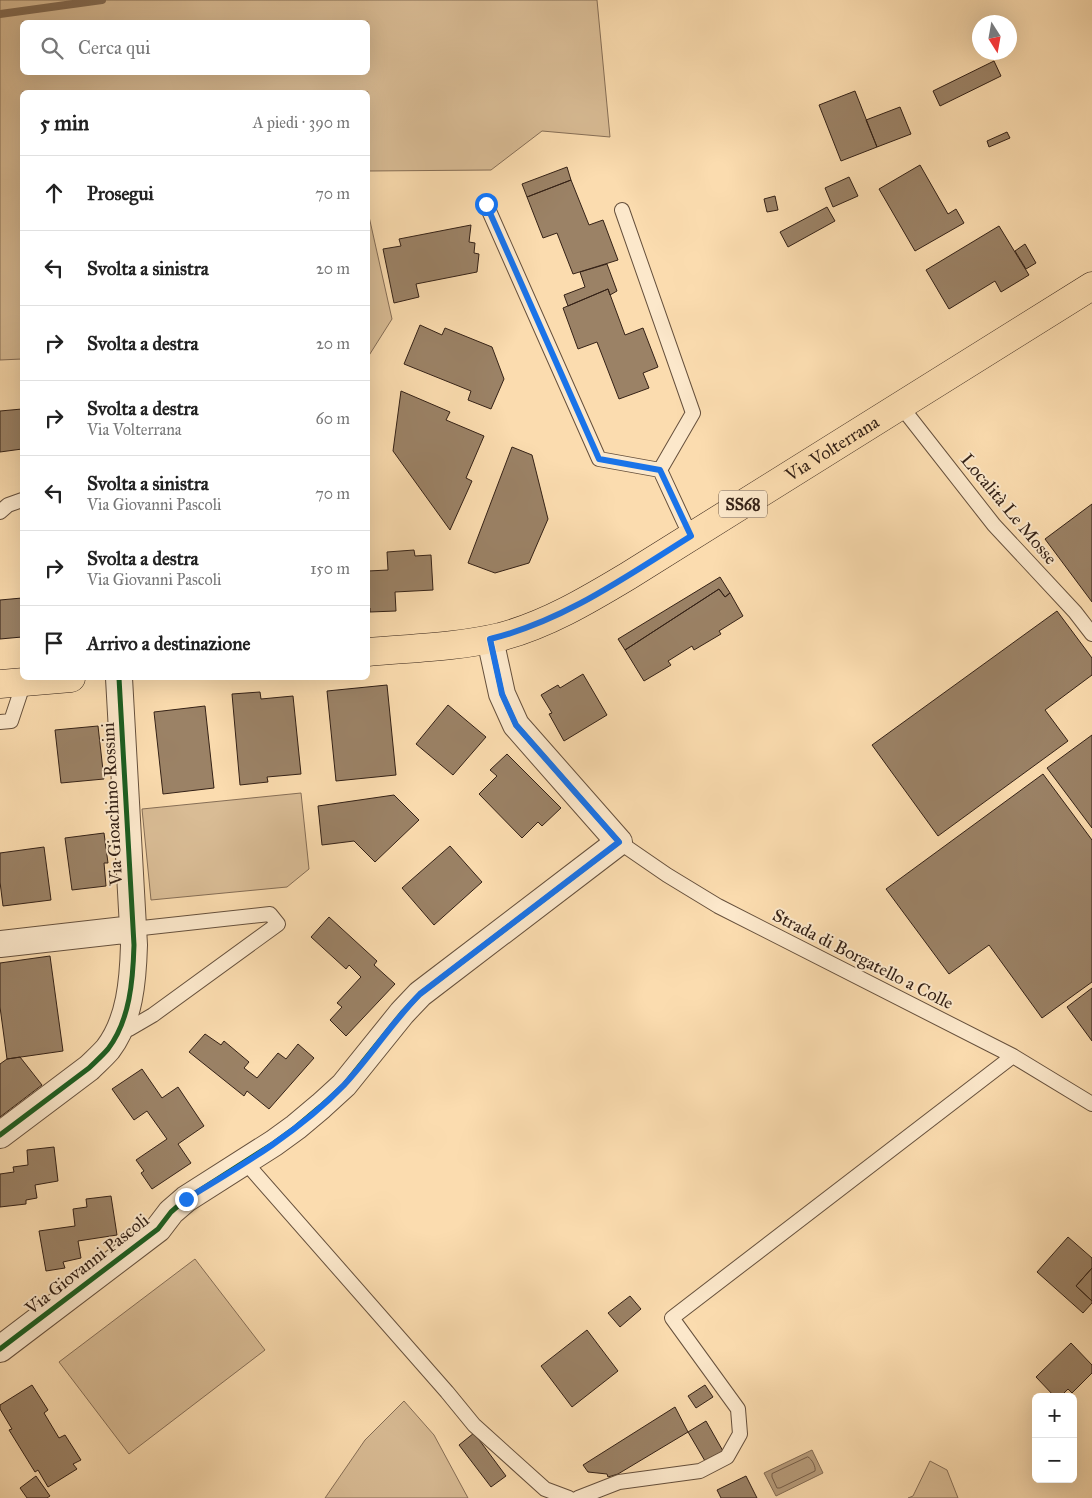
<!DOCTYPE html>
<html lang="it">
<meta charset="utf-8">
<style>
body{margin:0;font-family:"IM FELL Great Primer",serif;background:#f6f6f6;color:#222}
.controls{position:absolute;right:15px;bottom:15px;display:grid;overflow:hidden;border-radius:8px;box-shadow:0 5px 20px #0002}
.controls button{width:45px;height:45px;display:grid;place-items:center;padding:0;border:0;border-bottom:1px solid #e0e0e0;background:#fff;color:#222;font:25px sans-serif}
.compass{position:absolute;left:972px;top:15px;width:45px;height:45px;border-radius:50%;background:#fff;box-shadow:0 5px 20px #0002;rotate:169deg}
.stop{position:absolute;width:15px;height:15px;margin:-11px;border:4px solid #1a73e8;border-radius:50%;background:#fff}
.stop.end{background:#1a73e8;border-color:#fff;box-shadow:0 1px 5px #0008}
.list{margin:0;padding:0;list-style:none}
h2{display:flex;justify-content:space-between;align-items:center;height:65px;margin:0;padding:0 20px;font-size:21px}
h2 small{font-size:16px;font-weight:400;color:#767676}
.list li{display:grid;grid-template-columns:32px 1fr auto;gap:15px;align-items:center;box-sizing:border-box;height:75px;padding:0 20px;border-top:1px solid #e0e0e0}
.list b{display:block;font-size:19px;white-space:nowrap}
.list p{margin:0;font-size:16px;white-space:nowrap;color:#767676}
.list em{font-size:16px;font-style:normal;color:#767676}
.icon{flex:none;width:28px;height:28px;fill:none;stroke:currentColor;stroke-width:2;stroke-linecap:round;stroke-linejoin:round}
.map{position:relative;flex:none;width:1092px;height:1498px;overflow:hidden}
.search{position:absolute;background:#fff;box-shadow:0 5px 20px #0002;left:20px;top:20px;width:350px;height:55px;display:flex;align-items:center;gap:12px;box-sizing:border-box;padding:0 18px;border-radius:8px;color:#767676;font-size:19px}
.panel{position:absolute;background:#fff;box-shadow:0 5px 20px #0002;left:20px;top:90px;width:350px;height:590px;border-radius:8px}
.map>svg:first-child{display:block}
</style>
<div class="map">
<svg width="1092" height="1498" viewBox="0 0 1092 1498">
<rect width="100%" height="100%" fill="#fbdcaf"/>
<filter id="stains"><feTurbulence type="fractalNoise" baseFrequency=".004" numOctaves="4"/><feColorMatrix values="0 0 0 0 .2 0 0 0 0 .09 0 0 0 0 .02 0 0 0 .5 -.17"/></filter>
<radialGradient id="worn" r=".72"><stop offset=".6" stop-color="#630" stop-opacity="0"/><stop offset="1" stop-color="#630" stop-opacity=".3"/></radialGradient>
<path fill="#d9bc95" stroke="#866e56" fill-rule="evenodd" d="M 0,0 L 597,0 L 610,137 L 542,131 L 491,170 L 368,171 L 368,92 L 22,92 L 22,359 L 0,360 ZM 22,22 L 368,22 L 368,72 L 22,72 Z
M 368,212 L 392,319 L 368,357 Z
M 301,793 L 309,869 L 287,887 L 151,900 L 142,809 Z
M 195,1259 L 265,1350 L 129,1454 L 59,1362 Z
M 404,1401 L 434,1435 L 468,1498 L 325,1498 L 365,1440 Z
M 930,1461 L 947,1470 L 958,1498 L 908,1498 L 913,1496 Z"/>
<path fill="#b79c7b" stroke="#836b53" d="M 812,1450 L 823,1473 L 776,1496 L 764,1473 Z"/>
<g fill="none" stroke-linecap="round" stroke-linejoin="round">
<path stroke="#765e48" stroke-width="1" d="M 808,1457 C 812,1459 816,1467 815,1471 L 780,1488 L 777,1488 L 772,1477 L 772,1474 Z"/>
<path stroke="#836b53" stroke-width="8" d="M 0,14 L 102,0"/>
</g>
<path fill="#9b8266" stroke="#342116" d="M 994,61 L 1001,76 L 940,106 L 933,91 Z
M 855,91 L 877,147 L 841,161 L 819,105 Z
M 900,107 L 911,134 L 877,147 L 866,120 Z
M 1007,132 L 1010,138 L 989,147 L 987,141 Z
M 920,165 L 948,214 L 956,209 L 964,223 L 915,251 L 879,189 Z
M 567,167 L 571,180 L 527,197 L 522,184 Z
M 849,177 L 858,196 L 833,207 L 825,188 Z
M 571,180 L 589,225 L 603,220 L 618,260 L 573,274 L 557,233 L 543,238 L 527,197 Z
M 775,196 L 778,210 L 767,212 L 764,199 Z
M 827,207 L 835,221 L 788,247 L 780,232 Z
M 471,225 L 469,242 L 475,243 L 474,253 L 479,254 L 477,272 L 416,284 L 419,297 L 394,303 L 383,249 L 401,246 L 399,239 Z
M 999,226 L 1029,275 L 1001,292 L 995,281 L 949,309 L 926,270 Z
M 1025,244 L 1036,263 L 1026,269 L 1015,251 Z
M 607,264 L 617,291 L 610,295 L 608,289 L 568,306 L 564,295 L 585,287 L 580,272 Z
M 608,289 L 625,335 L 643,328 L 658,367 L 643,373 L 649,388 L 619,399 L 597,342 L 578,349 L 563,308 Z
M 420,325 L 442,335 L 445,328 L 492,347 L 504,379 L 491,409 L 468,400 L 471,391 L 404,364 Z
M 401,391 L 450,412 L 446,420 L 484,436 L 466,478 L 472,481 L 450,530 L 393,451 Z
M 22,409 L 22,449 L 0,452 L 0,411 Z
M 512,447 L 532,455 L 548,519 L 529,563 L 495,573 L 468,563 Z
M 1092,504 L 1092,602 L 1045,539 Z
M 414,550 L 415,556 L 431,555 L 433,590 L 395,592 L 396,611 L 370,612 L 370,608 L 368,608 L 368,571 L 388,570 L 387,552 Z
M 720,577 L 730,593 L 725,597 L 719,589 L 625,650 L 618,639 Z
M 719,589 L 725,597 L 730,593 L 743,616 L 719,631 L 721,634 L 694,650 L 692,646 L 668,661 L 671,665 L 644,681 L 625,650 Z
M 22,598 L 22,637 L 0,639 L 0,600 Z
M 1057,611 L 1092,658 L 1092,675 L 1045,710 L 1068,741 L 938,836 L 872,745 Z
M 583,674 L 607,715 L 564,741 L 549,714 L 552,713 L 541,695 L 558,685 L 560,688 Z
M 387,685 L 396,775 L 336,781 L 327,691 Z
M 260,692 L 261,699 L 293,696 L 301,774 L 267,777 L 268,782 L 240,785 L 232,694 Z
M 448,705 L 486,737 L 453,775 L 416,744 Z
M 205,706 L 214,788 L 163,794 L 154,712 Z
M 98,726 L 104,779 L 61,783 L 55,730 Z
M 1092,735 L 1092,828 L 1047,768 Z
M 507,754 L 561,808 L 542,826 L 538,822 L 522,838 L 479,794 L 497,776 L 490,770 Z
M 1043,774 L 1092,840 L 1092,982 L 1042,1018 L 989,945 L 949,974 L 886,889 Z
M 394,795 L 419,820 L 375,862 L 354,841 L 322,845 L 318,806 Z
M 104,833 L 108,863 L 104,863 L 106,886 L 72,890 L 65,838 Z
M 450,846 L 482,882 L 434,925 L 402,888 Z
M 44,847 L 51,900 L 3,906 L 0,882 L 0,853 Z
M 329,917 L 377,961 L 374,965 L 395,984 L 346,1036 L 330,1020 L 342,1007 L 337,1003 L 361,977 L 349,965 L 346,969 L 311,937 Z
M 50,956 L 63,1051 L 7,1059 L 0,1007 L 0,963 Z
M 1092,988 L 1092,1041 L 1067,1007 Z
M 205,1034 L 221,1045 L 224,1041 L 249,1062 L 244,1068 L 257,1078 L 278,1053 L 286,1059 L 298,1044 L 314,1058 L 269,1109 L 247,1091 L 244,1096 L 189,1052 Z
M 20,1057 L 42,1085 L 0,1117 L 0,1064 L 7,1059 Z
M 142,1069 L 162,1098 L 178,1087 L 204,1126 L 178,1144 L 191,1163 L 152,1189 L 141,1173 L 144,1171 L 136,1160 L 167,1139 L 147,1111 L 134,1120 L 112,1089 Z
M 54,1147 L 58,1181 L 35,1185 L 37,1198 L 26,1200 L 26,1204 L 0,1207 L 0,1174 L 14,1172 L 13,1167 L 28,1165 L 27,1150 Z
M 111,1196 L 117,1235 L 78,1241 L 81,1258 L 63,1262 L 65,1268 L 46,1271 L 39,1231 L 75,1226 L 73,1209 L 87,1207 L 86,1199 Z
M 1068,1237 L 1092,1258 L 1092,1268 L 1076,1286 L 1092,1301 L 1092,1303 L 1083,1313 L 1037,1272 Z
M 1092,1268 L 1092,1301 L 1076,1286 Z
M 630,1296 L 641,1309 L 620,1327 L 608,1313 Z
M 587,1330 L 618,1371 L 572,1407 L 541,1366 Z
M 1071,1343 L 1092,1365 L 1092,1373 L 1072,1393 L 1068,1389 L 1060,1397 L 1055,1397 L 1036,1377 Z
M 32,1385 L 48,1410 L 44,1413 L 59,1438 L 65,1435 L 81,1460 L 73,1464 L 77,1469 L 48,1487 L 38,1470 L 35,1472 L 9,1430 L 12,1429 L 0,1409 L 0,1405 Z
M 705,1385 L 713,1397 L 696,1408 L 688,1396 Z
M 675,1407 L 688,1432 L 618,1474 L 608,1477 L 607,1474 L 588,1472 L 583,1465 Z
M 706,1421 L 723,1451 L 705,1461 L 688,1432 Z
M 474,1433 L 506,1476 L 491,1487 L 459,1445 Z
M 36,1476 L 50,1496 L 47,1498 L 27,1498 L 20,1488 Z
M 746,1476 L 757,1498 L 721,1498 L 717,1490 Z"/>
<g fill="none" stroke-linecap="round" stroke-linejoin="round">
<defs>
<path id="lane" d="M 486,204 L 599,459 L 660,470 L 693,413 L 622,210
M 900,405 L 994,525 L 1075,612 L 1092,634
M 660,470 L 691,537
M 0,512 L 8,505 L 22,500
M 0,722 L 11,721 L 24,682
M 619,842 L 667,875 L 718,906 L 1013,1056 L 1092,1104
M 118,1033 L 129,1029 L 153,1015 L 278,924 L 270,914 L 133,929
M 246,1163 L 447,1392 L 474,1425 L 545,1489 L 569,1498
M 578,1498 L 619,1482 L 700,1471 L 727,1457 L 740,1434 L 738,1409 L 672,1318 L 1013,1056"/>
<path id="street" d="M 0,944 L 133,929
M 0,1135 L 89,1068 C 95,1062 102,1056 108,1049 C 130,1020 133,980 134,945 L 119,678
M 0,1349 L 158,1229 L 171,1212 L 186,1199 L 274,1143 L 296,1127 L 321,1106 L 344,1085 L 402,1013 L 420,994 L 619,842 L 516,725 L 502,694 L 490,639"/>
<g id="primary">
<path id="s1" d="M 368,652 C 412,648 457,647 500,637 C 546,625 588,600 628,576 L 1092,286"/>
<path d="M 0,684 L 71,678"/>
</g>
</defs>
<use href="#lane" stroke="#66503c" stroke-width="16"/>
<use href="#street" stroke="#66503c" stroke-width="28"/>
<use href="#primary" stroke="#342116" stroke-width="29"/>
<use href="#lane" stroke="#fce8cb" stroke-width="14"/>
<use href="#street" stroke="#fce8cb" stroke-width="26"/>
<use href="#primary" stroke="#fbdcaf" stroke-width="28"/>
<defs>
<path id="cycleway" d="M 0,1135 L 89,1068 C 95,1062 102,1056 108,1049 C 130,1020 133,980 134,945 L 119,678
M 0,1349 L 158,1229 L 171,1212 L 186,1199 L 274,1143 L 296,1127 L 321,1106 L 344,1085 L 402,1013 L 420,994 L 619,842 L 516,725 L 502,694 L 490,639"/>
</defs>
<use href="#cycleway" stroke="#fce8cb" stroke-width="8"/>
<use href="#cycleway" stroke="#1b5e20" stroke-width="5"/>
</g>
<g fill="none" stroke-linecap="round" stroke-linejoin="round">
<path stroke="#1a73e8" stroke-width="6" d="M 186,1199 C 241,1166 299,1132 344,1085 C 371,1056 392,1022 420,994 L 619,842 L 516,725 L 502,694 L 490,639 C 564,621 627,576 691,536 L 660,470 L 599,459 L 486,204"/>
</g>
<g text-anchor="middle" stroke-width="4" stroke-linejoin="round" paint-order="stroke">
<rect fill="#fce8cb" stroke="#705d4c" stroke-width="1" x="719" y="490.5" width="48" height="27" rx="4"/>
<g font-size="16" font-weight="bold" fill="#342116">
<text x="743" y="510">SS68</text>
</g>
<g font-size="18" fill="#342116" stroke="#fce8cb">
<text dy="6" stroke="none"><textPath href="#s1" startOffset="516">Via Volterrana</textPath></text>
<text transform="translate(1009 509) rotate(50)" y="6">Località Le Mosse</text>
<text transform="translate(112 804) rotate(-93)" y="6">Via Gioachino Rossini</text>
<text transform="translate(863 959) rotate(27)" y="6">Strada di Borgatello a Colle</text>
<text transform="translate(87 1264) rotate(-38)" y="6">Via Giovanni Pascoli</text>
</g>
</g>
<rect width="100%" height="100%" filter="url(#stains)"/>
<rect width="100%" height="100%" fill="url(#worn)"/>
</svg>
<div class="controls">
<button>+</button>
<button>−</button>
</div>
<svg class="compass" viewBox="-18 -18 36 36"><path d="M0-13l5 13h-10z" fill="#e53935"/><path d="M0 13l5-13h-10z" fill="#767676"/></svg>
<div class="stop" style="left:486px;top:204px"></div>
<div class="stop end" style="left:186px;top:1199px"></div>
<div class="search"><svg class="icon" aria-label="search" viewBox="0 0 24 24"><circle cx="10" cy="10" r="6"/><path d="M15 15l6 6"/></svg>Cerca qui</div>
<section class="panel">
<h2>5 min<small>A piedi · 390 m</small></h2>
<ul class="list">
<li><svg class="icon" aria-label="ahead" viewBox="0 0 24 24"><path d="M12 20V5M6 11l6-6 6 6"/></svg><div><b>Prosegui</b></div><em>70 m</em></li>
<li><svg class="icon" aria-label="left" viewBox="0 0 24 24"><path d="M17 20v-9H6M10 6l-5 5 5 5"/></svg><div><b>Svolta a sinistra</b></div><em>20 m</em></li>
<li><svg class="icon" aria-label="right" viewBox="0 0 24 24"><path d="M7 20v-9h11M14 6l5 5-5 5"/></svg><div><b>Svolta a destra</b></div><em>20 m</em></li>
<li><svg class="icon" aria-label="right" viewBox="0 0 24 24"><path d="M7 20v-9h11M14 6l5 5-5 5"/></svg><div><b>Svolta a destra</b><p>Via Volterrana</p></div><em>60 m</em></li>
<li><svg class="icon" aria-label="left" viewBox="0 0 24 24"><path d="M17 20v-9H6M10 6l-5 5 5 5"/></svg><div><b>Svolta a sinistra</b><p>Via Giovanni Pascoli</p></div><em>70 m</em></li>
<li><svg class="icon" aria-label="right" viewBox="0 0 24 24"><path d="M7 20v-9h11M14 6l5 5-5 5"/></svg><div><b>Svolta a destra</b><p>Via Giovanni Pascoli</p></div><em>150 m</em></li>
<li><svg class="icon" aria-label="arrive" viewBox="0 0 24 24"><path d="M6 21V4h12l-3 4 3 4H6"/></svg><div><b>Arrivo a destinazione</b></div></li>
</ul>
</section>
</div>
